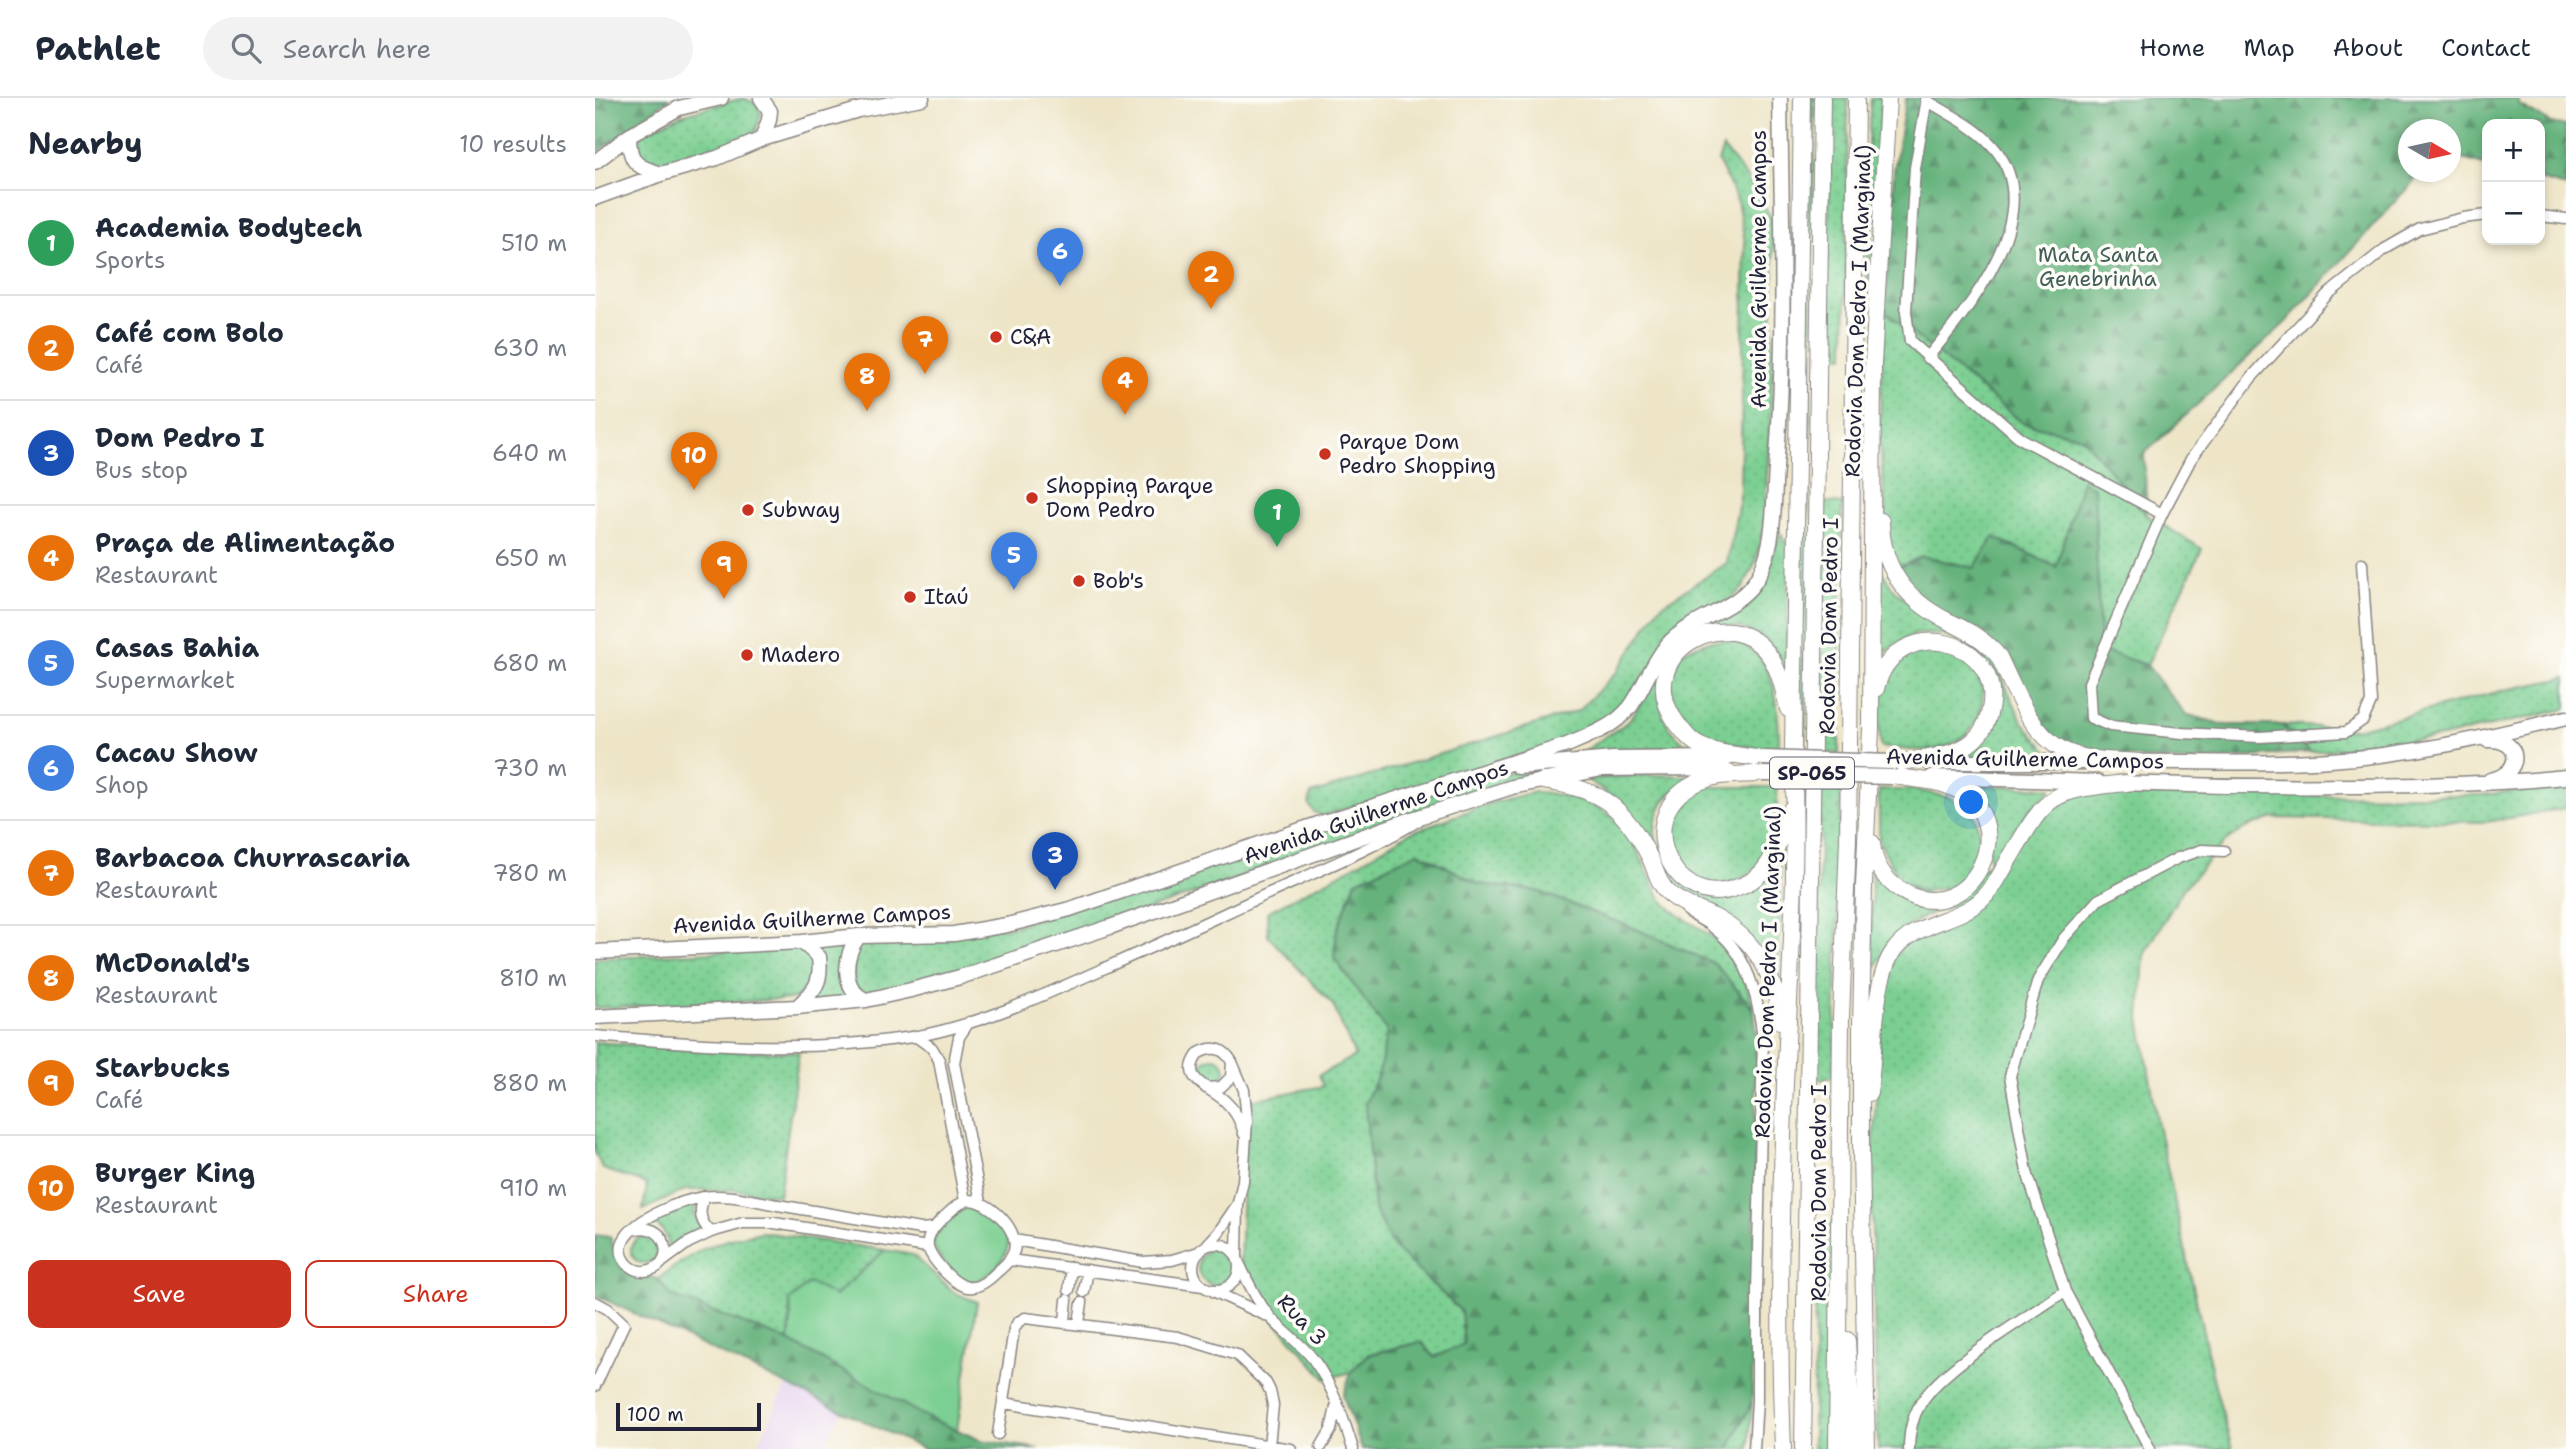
<!DOCTYPE html>
<meta charset="utf-8">
<style>
body{margin:0;font-family:"Shantell Sans",sans-serif;background:#f2f2f3;color:#1f2937}
.controls{position:absolute;right:21px;top:21px;display:grid;overflow:hidden;border-radius:14px;box-shadow:0 4px 10px #0003}
.controls button{width:63px;height:63px;display:grid;place-items:center;padding:0;border:0;border-bottom:2px solid #e0e1e3;background:#fff;color:#1f2937;font:35px sans-serif}
.compass{position:absolute;left:1803px;top:21px;width:63px;height:63px;border-radius:50%;background:#fff;box-shadow:0 4px 10px #0003;rotate:99deg}
.scale{position:absolute;left:21px;bottom:18px;width:145px;box-sizing:border-box;padding-left:7px;border:4px solid #22223b;border-top:0;font-size:19px;line-height:24px;white-space:nowrap;color:#22223b;-webkit-text-stroke:5px #fdfcf7;paint-order:stroke}
.you{position:absolute;left:1377px;top:705px;width:24px;height:24px;margin:-18px;border:5px solid #fff;border-radius:50%;background:#1a73e8;box-shadow:0 0 0 10px #1a73e833}
.badge{display:grid;place-items:center;width:46px;height:46px;border-radius:50%;background:#c8321e;color:#fff;font-size:23px;font-weight:700}
.pin{position:absolute;translate:-50% -58px;filter:drop-shadow(0 2px 4px #0008)}
.pin::after{content:'';position:absolute;top:37px;width:24px;height:21px;background:inherit;clip-path:polygon(0 0,100% 0,50% 100%)}
.list{margin:0;padding:0;list-style:none}
h2{display:flex;justify-content:space-between;align-items:center;height:91px;margin:0;padding:0 28px;font-size:30px}
h2 small{font-size:23px;font-weight:400;color:#747a83}
.list li{display:grid;grid-template-columns:46px 1fr auto;gap:21px;align-items:center;box-sizing:border-box;height:105px;padding:0 28px;border-top:2px solid #e0e1e3}
.list b{display:block;font-size:26px;white-space:nowrap}
.list p{margin:0;font-size:23px;white-space:nowrap;color:#747a83}
.list em{font-size:23px;font-style:normal;color:#747a83}
.actions{display:flex;gap:14px;padding:21px 28px}
.actions a{flex:1;padding:16px 0;border:2px solid #c8321e;border-radius:14px;text-align:center;font-size:24px;color:#c8321e}
.actions .main{background:#c8321e;color:#fff}
.icon{flex:none;width:38px;height:38px;fill:none;stroke:currentColor;stroke-width:2;stroke-linecap:round;stroke-linejoin:round}
.map{position:relative;flex:none;width:1971px;height:1351px;overflow:hidden}
header{display:flex;align-items:center;gap:42px;box-sizing:border-box;height:98px;padding:0 35px;background:#fff;border-bottom:2px solid #e0e1e3}
header strong{font-size:33px}
nav{display:flex;gap:38px;margin-inline-start:auto;font-size:24px}
.search{width:490px;height:63px;background:#f2f2f3;display:flex;align-items:center;gap:18px;box-sizing:border-box;padding:0 24px;border-radius:38px;color:#747a83;font-size:26px}
main{display:flex}
aside{flex:1;background:#fff}
.map>svg:first-child{display:block}
</style>
<header>
<strong>Pathlet</strong>
<div class="search"><svg class="icon" aria-label="search" viewBox="0 0 24 24"><circle cx="10" cy="10" r="6"/><path d="M15 15l6 6"/></svg>Search here</div>
<nav><a>Home</a><a>Map</a><a>About</a><a>Contact</a></nav>
</header>
<main>
<aside>
<h2>Nearby<small>10 results</small></h2>
<ul class="list">
<li><span class="badge" style="background:#2e9e5b">1</span><div><b>Academia Bodytech</b><p>Sports</p></div><em>510 m</em></li>
<li><span class="badge" style="background:#e8710a">2</span><div><b>Café com Bolo</b><p>Café</p></div><em>630 m</em></li>
<li><span class="badge" style="background:#1a4fb4">3</span><div><b>Dom Pedro I</b><p>Bus stop</p></div><em>640 m</em></li>
<li><span class="badge" style="background:#e8710a">4</span><div><b>Praça de Alimentação</b><p>Restaurant</p></div><em>650 m</em></li>
<li><span class="badge" style="background:#3f7fe0">5</span><div><b>Casas Bahia</b><p>Supermarket</p></div><em>680 m</em></li>
<li><span class="badge" style="background:#3f7fe0">6</span><div><b>Cacau Show</b><p>Shop</p></div><em>730 m</em></li>
<li><span class="badge" style="background:#e8710a">7</span><div><b>Barbacoa Churrascaria</b><p>Restaurant</p></div><em>780 m</em></li>
<li><span class="badge" style="background:#e8710a">8</span><div><b>McDonald's</b><p>Restaurant</p></div><em>810 m</em></li>
<li><span class="badge" style="background:#e8710a">9</span><div><b>Starbucks</b><p>Café</p></div><em>880 m</em></li>
<li><span class="badge" style="background:#e8710a">10</span><div><b>Burger King</b><p>Restaurant</p></div><em>910 m</em></li>
</ul>
<div class="actions"><a class="main">Save</a><a>Share</a></div>
</aside>
<div class="map">
<svg width="1971" height="1351" viewBox="0 0 1971 1351">
<defs>
<pattern id="grass-dots" width="8" height="8" patternUnits="userSpaceOnUse" patternTransform="scale(1.75)"><rect width="8" height="8" fill="#7ccf92"/><path d="M2 2h.1M6 6h.1" fill="none" stroke="#6bb17f" stroke-width="1.8" stroke-linecap="round"/></pattern>
<pattern id="forest-firs" width="22" height="20" patternUnits="userSpaceOnUse" patternTransform="scale(1.75)"><rect width="22" height="20" fill="#65b27c"/><path d="M5 1l3.5 6h-7zM16 11l3.5 6h-7z" fill="#539067"/></pattern>
</defs>
<rect width="100%" height="100%" fill="#fdfcf7"/>
<filter id="ink" filterUnits="userSpaceOnUse"><feTurbulence type="fractalNoise" baseFrequency=".0143" numOctaves="2"/><feDisplacementMap in="SourceGraphic" scale="14" xChannelSelector="R" yChannelSelector="G"/><feConvolveMatrix kernelMatrix="1 2 1 2 8 2 1 2 1" color-interpolation-filters="sRGB"/></filter>
<filter id="wash" filterUnits="userSpaceOnUse"><feTurbulence type="fractalNoise" baseFrequency=".00686" numOctaves="4" result="noise"/><feDisplacementMap in="SourceGraphic" scale="28" xChannelSelector="R" yChannelSelector="G"/><feGaussianBlur stdDeviation="1.57" result="paint"/><feColorMatrix in="noise" values="0 0 0 0 0 0 0 0 0 0 0 0 0 0 0 0 0 1.4 0 .05"/><feComposite in="paint" operator="in"/></filter>
<g filter="url(#wash)">
<rect width="100%" height="100%" fill="#eee5c7"/>
<path fill="#e6d2f0" d="M 191,1287 L 247,1312 L 228,1351 L 161,1351 Z"/>
<path fill="url(#grass-dots)" stroke="#4f7866" stroke-width="2" d="M 148,0 L 160,5 L 166,15 L 159,39 L 120,56 L 72,69 L 51,61 L 45,50 L 45,36 L 86,17 Z
M 1215,0 L 1220,0 L 1210,654 L 1204,654 Z
M 1235,0 L 1253,0 L 1250,258 L 1232,258 Z
M 1276,0 L 1287,0 L 1274,185 L 1271,184 C 1270,123 1271,61 1276,0 Z
M 1128,50 L 1155,84 L 1179,124 L 1177,298 L 1169,425 L 1161,463 L 1148,490 L 1052,574 L 1021,617 L 965,646 L 727,718 L 719,714 L 714,707 L 716,696 L 983,613 L 1022,574 L 1065,508 L 1132,465 L 1145,399 L 1150,144 L 1142,102 L 1123,63 Z
M 1290,213 L 1428,325 L 1487,339 L 1552,417 L 1607,451 L 1552,567 L 1510,554 L 1505,548 L 1499,390 L 1487,384 L 1462,469 L 1399,439 L 1379,470 L 1327,458 L 1296,473 L 1284,336 Z
M 1230,404 L 1247,406 L 1244,655 L 1226,655 Z
M 1185,435 L 1194,450 L 1191,568 C 1183,556 1175,543 1161,536 C 1114,512 1066,541 1065,593 C 1064,604 1067,620 1074,629 C 1079,636 1087,643 1093,649 L 990,654 C 1002,641 1020,635 1033,623 C 1053,602 1057,570 1075,548 C 1086,535 1105,527 1121,521 C 1164,504 1172,477 1185,435 Z
M 1285,471 L 1299,492 L 1330,518 L 1381,544 L 1399,563 L 1427,623 L 1455,656 L 1447,660 L 1367,661 L 1381,649 L 1402,596 L 1367,545 L 1346,536 L 1321,536 L 1301,546 L 1284,561 Z
M 1114,543 C 1123,543 1134,541 1142,544 C 1183,557 1184,614 1184,650 L 1161,650 L 1100,638 L 1079,616 L 1076,582 L 1086,554 Z
M 1328,548 C 1338,549 1352,549 1360,553 C 1400,575 1395,630 1355,647 C 1335,656 1307,651 1286,649 C 1281,610 1285,598 1300,563 Z
M 1971,580 L 1971,611 L 1847,639 L 1715,654 L 1687,627 L 1761,631 L 1914,591 Z
M 929,672 L 933,678 L 929,681 L 367,876 L 269,898 L 260,889 L 256,858 L 267,840 L 417,829 L 887,680 Z
M 1048,677 L 1100,678 C 1072,692 1051,720 1064,752 C 1066,757 1068,763 1071,767 C 1084,780 1106,790 1121,800 L 1180,767 L 1186,769 L 1183,884 L 1166,851 L 1079,795 L 1030,711 L 1008,692 L 991,681 Z
M 1971,686 L 1971,710 L 1891,724 L 1678,720 L 1650,730 L 1629,745 L 1588,791 L 1549,857 L 1545,920 L 1563,1027 L 1619,1284 L 1637,1351 L 1283,1351 L 1276,1089 L 1288,879 L 1308,845 L 1377,808 L 1438,720 L 1487,689 L 1666,698 L 1888,697 Z
M 1370,687 L 1456,690 L 1456,694 C 1449,699 1441,705 1435,711 C 1414,736 1408,772 1383,794 C 1366,810 1354,808 1335,816 C 1306,828 1290,851 1276,877 L 1277,772 L 1348,805 L 1395,764 L 1384,700 Z
M 1114,689 L 1182,689 C 1183,703 1180,746 1172,757 C 1143,803 1074,794 1076,735 C 1076,725 1079,714 1086,706 C 1093,699 1106,694 1114,689 Z
M 1246,689 L 1239,978 L 1227,982 L 1220,979 L 1226,690 Z
M 1284,692 L 1322,692 L 1356,700 L 1380,718 L 1387,746 L 1378,773 L 1356,789 L 1329,793 L 1305,783 L 1284,743 Z
M 939,694 C 968,696 1003,704 1024,725 C 1042,743 1051,777 1066,800 C 1078,817 1101,826 1117,839 C 1138,856 1154,887 1159,912 L 1120,866 L 1043,832 L 942,793 L 884,786 L 824,754 L 761,783 L 742,832 L 739,860 L 792,933 L 784,975 L 770,1005 L 779,1111 L 798,1149 L 866,1213 L 869,1246 L 840,1259 L 826,1244 L 773,1256 L 756,1274 L 731,1281 L 680,1223 L 645,1167 L 651,1003 L 728,988 L 724,977 L 760,958 L 738,907 L 673,838 L 672,814 L 752,772 L 814,735 L 896,705 Z
M 257,841 L 260,900 L 210,905 L 225,889 L 216,846 Z
M 202,849 L 215,858 L 220,873 L 214,889 L 199,901 L 0,910 L 0,861 Z
M 0,944 L 104,952 L 204,954 L 184,1097 L 140,1092 L 90,1092 L 48,1112 L 52,1086 L 8,1071 L 0,1055 Z
M606 972a12 12 0 1 1 24 0a12 12 0 1 1-24 0Z
M 102,1106 L 99,1114 L 103,1125 L 108,1129 L 90,1137 L 73,1150 C 72,1136 68,1131 57,1124 L 74,1114 Z
M 1237,1125 L 1235,1351 L 1218,1351 L 1221,1127 Z
M 167,1134 L 290,1152 L 240,1198 L 195,1203 L 194,1243 L 76,1198 L 63,1181 C 100,1152 121,1142 167,1134 Z
M36 1152a13 13 0 1 1 26 0a13 13 0 1 1-26 0Z
M603 1169a19 19 0 1 1 38 0a19 19 0 1 1-38 0Z
M 1157,1304 L 1154,1351 L 1133,1351 Z"/>
<path fill="url(#forest-firs)" stroke="#446a5c" stroke-width="2" d="M 0,0 L 74,0 L 74,1 L 0,56 Z
M 1311,0 L 1923,0 L 1923,6 L 1956,25 L 1971,28 L 1971,89 L 1945,82 L 1945,26 L 1892,26 L 1892,68 L 1867,61 L 1856,63 L 1856,32 L 1814,32 L 1814,74 L 1827,74 L 1690,225 L 1549,356 L 1552,417 L 1487,339 L 1428,325 L 1290,213 L 1299,72 Z
M 1487,383 L 1499,390 L 1505,547 L 1510,554 L 1552,567 L 1590,616 L 1630,627 L 1687,627 L 1715,654 L 1592,664 L 1469,653 L 1415,582 L 1387,533 L 1343,517 L 1296,473 L 1327,458 L 1379,470 L 1399,439 L 1461,469 Z
M 823,754 L 884,786 L 942,793 L 1043,832 L 1120,866 L 1159,912 L 1162,939 L 1157,1304 L 1133,1351 L 767,1351 L 748,1298 L 756,1274 L 773,1257 L 826,1244 L 840,1259 L 869,1246 L 866,1213 L 798,1149 L 779,1111 L 770,1005 L 784,975 L 792,933 L 739,860 L 742,832 L 761,783 Z
M 0,1137 L 15,1139 L 27,1171 L 63,1181 L 76,1198 L 194,1243 L 328,1317 L 385,1342 L 444,1351 L 328,1351 L 0,1197 Z"/>
<path fill="#7ccf92" stroke="#4f7866" stroke-width="2" d="M 375,1108 C 385,1108 390,1114 397,1121 C 403,1127 412,1134 413,1142 C 416,1159 389,1187 372,1183 C 363,1181 357,1173 351,1167 C 333,1148 335,1141 353,1123 C 360,1117 366,1110 375,1108 Z
M 290,1152 L 318,1157 L 360,1195 L 382,1204 L 362,1332 L 328,1317 L 194,1243 L 196,1221 L 195,1203 L 214,1185 L 240,1198 Z"/>
</g>
<g filter="url(#ink)">
<g fill="none" stroke-linecap="round" stroke-linejoin="round">
<defs>
<path id="minor" d="M 1332,0 L 1320,70 L 1311,214 L 1315,243 L 1425,340 L 1567,416
M 1331,2 C 1355,17 1384,30 1401,52 C 1452,116 1374,211 1332,260
M 1945,118 L 1971,121
M 1767,465 L 1776,604 L 1768,622 L 1751,634 L 1664,639 L 1587,635 L 1515,628 L 1496,620 L 1494,585 L 1567,416 L 1596,361 L 1656,280 L 1732,197 L 1790,151 L 1825,131 L 1868,120 L 1892,117
M 1092,813 C 1099,819 1108,822 1116,828 C 1153,854 1163,898 1168,941 L 1162,1195 L 1162,1302 L 1159,1351
M 374,924 L 364,939 L 359,965 L 386,1104
M 0,938 C 106,947 212,955 317,939 C 392,927 479,883 550,852 C 600,830 649,806 699,784 C 741,765 783,747 823,723
M 320,938 L 337,950 L 344,962 L 370,1103
M 637,964 L 649,992 L 652,1022 L 648,1083 L 643,1105 L 642,1158
M 611,990 L 626,989 L 636,979 L 637,964 C 629,950 618,947 604,955 C 583,982 614,988 630,1003 C 640,1012 646,1023 649,1036
M 110,1098 C 103,1112 104,1123 116,1134
M 374,1102 C 395,1103 425,1132 419,1153 C 416,1162 409,1168 402,1174 C 381,1195 369,1194 349,1173 C 329,1151 326,1141 348,1120 C 357,1112 363,1105 374,1102 Z
M 37,1132 C 71,1121 83,1164 55,1172 C 36,1178 19,1157 30,1140 C 43,1119 85,1103 109,1099 C 131,1095 160,1103 183,1107 C 230,1115 277,1123 325,1131 L 337,1130
M 419,1142 L 548,1164 L 577,1162 L 604,1154
M598 1169a23 23 0 1 1 46 0a23 23 0 1 1-46 0Z
M 612,1147 L 623,1135 L 642,1107
M 415,1162 L 608,1188
M 67,1164 L 93,1145 L 116,1134 L 148,1125 L 179,1125 L 332,1149
M 645,1167 C 653,1185 662,1203 675,1219 C 688,1234 706,1245 718,1261 C 738,1288 748,1319 758,1351
M 474,1192 L 477,1169
M 618,1193 L 670,1217
M 489,1194 L 493,1172
M 0,1204 L 13,1211 L 29,1226 L 0,1288
M 470,1223 L 472,1202
M 484,1225 L 487,1205
M 409,1305 L 696,1351
M 403,1336 L 419,1231 L 423,1224 L 430,1220 L 583,1239 L 642,1257 L 671,1285 L 675,1293 L 678,1307 L 674,1348
M 726,1349 L 736,1332 L 741,1309
M 1314,1351 C 1314,1334 1317,1319 1326,1305 C 1348,1268 1433,1219 1470,1193
M 1555,1351 L 1470,1193 L 1432,1074 L 1415,978 L 1443,882 L 1469,840 L 1503,802 L 1583,760 L 1607,752 L 1629,753"/>
<path id="major" d="M 166,0 L 175,13 L 174,22 L 167,41
M 34,38 C 34,65 42,69 66,76
M 0,64 L 34,38 L 84,10 L 126,0
M 0,100 L 66,76 L 122,60 L 167,41 L 263,12 L 327,0
M 1892,642 C 1928,640 1928,676 1895,682
M 1333,664 L 1498,664
M 1532,664 C 1600,663 1668,667 1735,662 C 1816,657 1893,639 1971,620
M 923,669 L 1018,661 L 1133,660
M 1337,679 L 1503,684
M 1523,685 C 1603,688 1683,689 1763,688 C 1833,687 1902,686 1971,679
M 264,838 C 249,856 245,891 271,902
M 0,854 L 207,844 L 264,838 L 359,836 L 412,827 L 475,811 L 723,726 L 972,647 C 998,636 1027,626 1041,600 C 1051,583 1060,561 1073,546 C 1097,520 1140,512 1159,485 C 1181,454 1178,407 1181,371 C 1191,247 1187,124 1185,0
M 202,909 C 220,892 227,885 224,859 L 207,844
M 0,919 L 202,909 L 271,902 L 316,892 L 365,879 L 515,829 L 808,724 L 917,689 L 1007,671 L 1092,670 L 1134,674"/>
<path id="highway" d="M 1286,423 C 1287,470 1310,501 1351,522 C 1371,532 1389,540 1404,559 C 1419,590 1435,635 1468,652 C 1490,663 1520,662 1544,664
M 1281,591 C 1300,511 1414,541 1394,616 C 1390,631 1382,642 1369,649 C 1350,659 1327,661 1306,664
M 1161,660 C 1144,657 1124,656 1108,649 C 1096,645 1088,633 1081,624 C 1034,558 1135,497 1176,560 C 1185,575 1189,594 1193,611
M 1160,676 C 1145,677 1126,676 1112,681 C 1029,707 1076,815 1140,790 C 1150,787 1160,782 1167,774 C 1182,757 1188,731 1196,711
M 948,683 C 1005,690 1030,709 1055,760 C 1061,773 1064,788 1076,797 C 1088,807 1105,812 1119,819 C 1160,840 1181,878 1185,923
M 1277,745 C 1279,767 1289,782 1307,793 C 1376,835 1434,717 1353,688 C 1339,682 1321,682 1305,679
M 1274,995 C 1280,956 1277,884 1298,854 C 1319,824 1361,824 1385,803 C 1397,793 1405,777 1413,763 C 1453,696 1452,693 1532,685
M 1252,1242 L 1258,1351
M 1188,1351 C 1183,1229 1185,1107 1190,986 C 1195,875 1203,763 1198,652 L 1207,0
M 1208,1351 L 1227,0
M 1242,1351 L 1246,920 L 1253,742 L 1261,0
M 1272,1351 L 1266,1056 L 1266,929 L 1269,787 L 1276,631 L 1278,266 L 1293,0"/>
</defs>
<use href="#minor" stroke="#888481" stroke-width="13"/>
<use href="#major" stroke="#888481" stroke-width="17"/>
<use href="#highway" stroke="#888481" stroke-width="18"/>
<use href="#minor" stroke="#fff" stroke-width="10"/>
<use href="#major" stroke="#fff" stroke-width="14"/>
<use href="#highway" stroke="#fff" stroke-width="16"/>
<defs>
<path id="major-bridge" d="M 1168,660 L 1298,664
M 1167,676 L 1297,679"/>
</defs>
<use href="#major-bridge" stroke="#888481" stroke-width="17" stroke-linecap="butt"/>
<use href="#major-bridge" stroke="#fff" stroke-width="14"/>
</g>
</g>
<g fill="#c8321e" stroke="#fdfcf7" stroke-width="2.5">
<circle cx="401" cy="239" r="7"/>
<circle cx="730" cy="356" r="7"/>
<circle cx="437" cy="400" r="7"/>
<circle cx="153" cy="412" r="7"/>
<circle cx="484" cy="483" r="7"/>
<circle cx="315" cy="499" r="7"/>
<circle cx="152" cy="557" r="7"/>
</g>
<g text-anchor="middle" stroke-width="7" stroke-linejoin="round" paint-order="stroke">
<rect fill="#fdfcf7" stroke="#646373" stroke-width="2" x="1175" y="659.5" width="84" height="31" rx="5"/>
<g font-size="19" font-weight="bold" fill="#22223b">
<text x="1217" y="682">SP-065</text>
</g>
<g font-size="21" fill="#425f59" stroke="#fdfcf7">
<text x="1503" y="164">Mata Santa<tspan x="1503" dy="24">Genebrinha</tspan></text>
</g>
<g font-size="21" fill="#22223b" stroke="#fdfcf7">
<text transform="translate(1164 171) rotate(-90)" y="7">Avenida Guilherme Campos</text>
<text transform="translate(1263 213) rotate(-88)" y="7">Rodovia Dom Pedro I (Marginal)</text>
<text transform="translate(1234 528) rotate(-89)" y="7">Rodovia Dom Pedro I</text>
<text transform="translate(1430 661) rotate(1)" y="7">Avenida Guilherme Campos</text>
<text transform="translate(781 714) rotate(-19)" y="7">Avenida Guilherme Campos</text>
<text transform="translate(217 821) rotate(-3)" y="7">Avenida Guilherme Campos</text>
<text transform="translate(1173 874) rotate(-88)" y="7">Rodovia Dom Pedro I (Marginal)</text>
<text transform="translate(1224 1095) rotate(-90)" y="7">Rodovia Dom Pedro I</text>
<text transform="translate(707 1222) rotate(47)" y="7">Rua 3</text>
</g>
<g font-size="21" fill="#22223b" stroke="#fdfcf7" text-anchor="start">
<text x="415" y="246">C&amp;A</text>
<text x="744" y="351">Parque Dom<tspan x="744" dy="24">Pedro Shopping</tspan></text>
<text x="451" y="395">Shopping Parque<tspan x="451" dy="24">Dom Pedro</tspan></text>
<text x="167" y="419">Subway</text>
<text x="498" y="490">Bob's</text>
<text x="329" y="506">Itaú</text>
<text x="166" y="564">Madero</text>
</g>
</g>
</svg>
<div class="controls">
<button>+</button>
<button>−</button>
</div>
<svg class="compass" viewBox="-18 -18 36 36"><path d="M0-13l5 13h-10z" fill="#e53935"/><path d="M0 13l5-13h-10z" fill="#747a83"/></svg>
<div class="scale">100 m</div>
<div class="you"></div>
<div class="pin badge" style="left:682px;top:449px;background:#2e9e5b">1</div>
<div class="pin badge" style="left:616px;top:211px;background:#e8710a">2</div>
<div class="pin badge" style="left:460px;top:792px;background:#1a4fb4">3</div>
<div class="pin badge" style="left:530px;top:317px;background:#e8710a">4</div>
<div class="pin badge" style="left:419px;top:492px;background:#3f7fe0">5</div>
<div class="pin badge" style="left:465px;top:188px;background:#3f7fe0">6</div>
<div class="pin badge" style="left:330px;top:276px;background:#e8710a">7</div>
<div class="pin badge" style="left:272px;top:313px;background:#e8710a">8</div>
<div class="pin badge" style="left:129px;top:501px;background:#e8710a">9</div>
<div class="pin badge" style="left:99px;top:392px;background:#e8710a">10</div>
</div>
</main>
